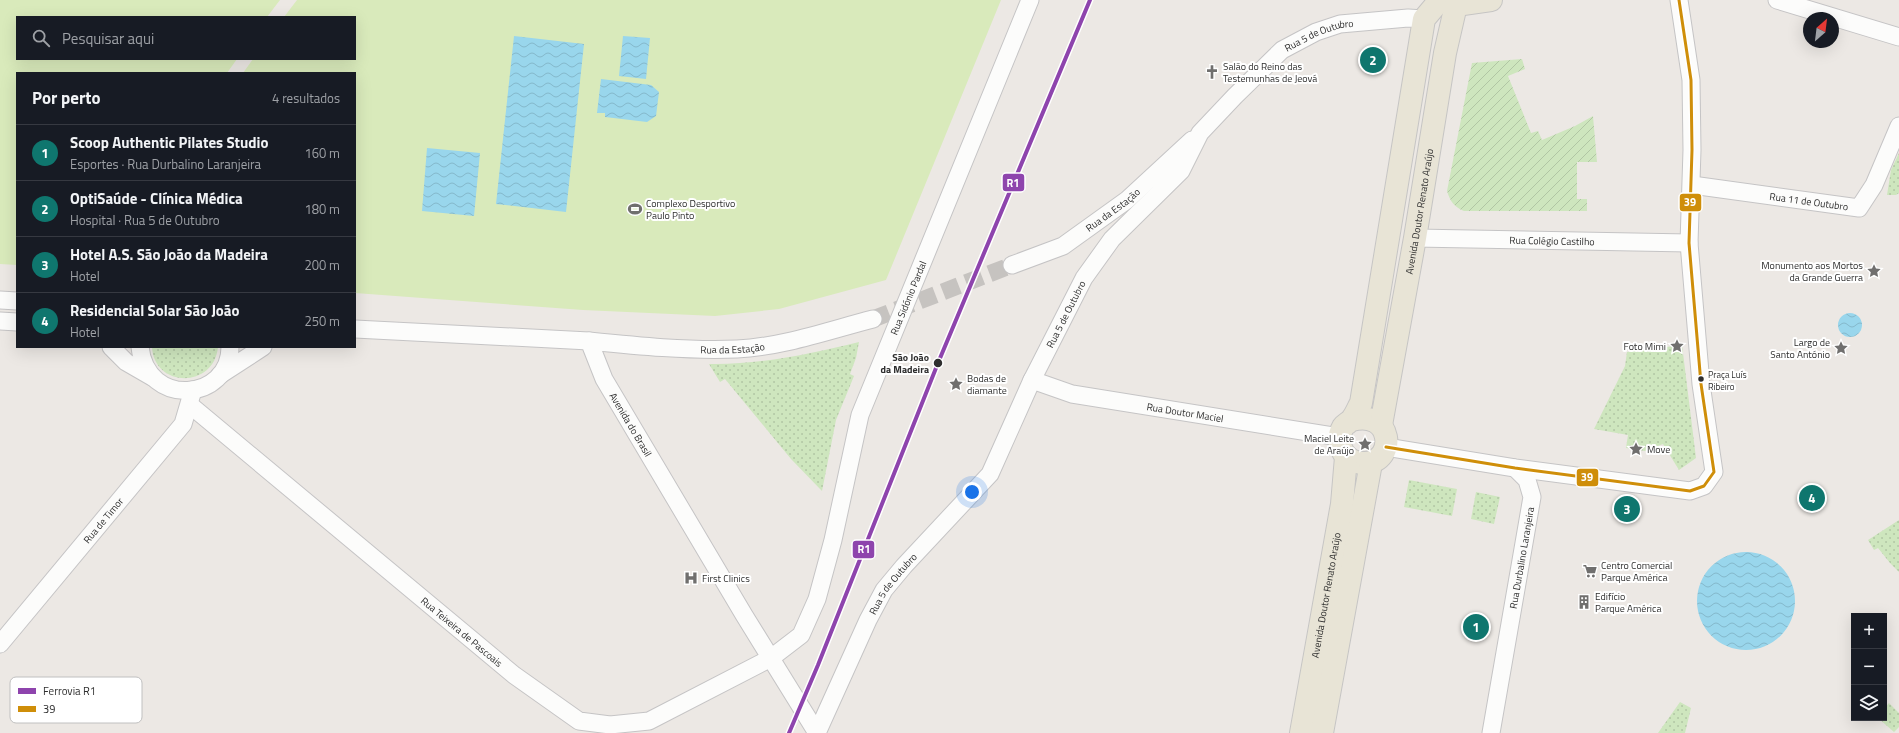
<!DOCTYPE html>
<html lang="pt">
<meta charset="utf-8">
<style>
body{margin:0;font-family:"Titillium Web",sans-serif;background:#242831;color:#f1f3f6}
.controls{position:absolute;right:12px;bottom:12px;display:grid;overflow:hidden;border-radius:0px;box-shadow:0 4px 16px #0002}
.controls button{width:36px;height:36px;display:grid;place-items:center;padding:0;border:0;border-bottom:1px solid #363941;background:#171b24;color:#f1f3f6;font:20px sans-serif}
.compass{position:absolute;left:1803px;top:12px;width:36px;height:36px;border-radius:50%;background:#171b24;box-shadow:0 4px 16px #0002;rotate:28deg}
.you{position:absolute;left:972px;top:492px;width:14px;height:14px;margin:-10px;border:3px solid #fff;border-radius:50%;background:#1a73e8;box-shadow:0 0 0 6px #1a73e833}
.badge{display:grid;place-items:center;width:26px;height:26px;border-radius:50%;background:#0f766e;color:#fff;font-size:13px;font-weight:700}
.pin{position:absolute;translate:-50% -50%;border:2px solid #fff;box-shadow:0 1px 4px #0006}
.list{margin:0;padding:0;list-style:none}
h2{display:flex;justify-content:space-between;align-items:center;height:52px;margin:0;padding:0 16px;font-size:17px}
h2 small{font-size:13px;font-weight:400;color:#9ea1a6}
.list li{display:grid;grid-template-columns:26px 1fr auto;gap:12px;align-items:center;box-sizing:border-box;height:56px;padding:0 16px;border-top:1px solid #363941}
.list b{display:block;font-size:15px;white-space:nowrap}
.list p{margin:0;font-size:13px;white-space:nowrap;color:#9ea1a6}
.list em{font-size:13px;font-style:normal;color:#9ea1a6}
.icon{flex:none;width:22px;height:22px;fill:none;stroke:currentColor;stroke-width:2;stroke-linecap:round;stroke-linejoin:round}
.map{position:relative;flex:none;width:1899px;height:733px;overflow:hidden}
.search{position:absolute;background:#171b24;box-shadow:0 4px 16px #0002;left:16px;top:16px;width:340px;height:44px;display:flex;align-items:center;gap:10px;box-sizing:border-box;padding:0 14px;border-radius:0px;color:#9ea1a6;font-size:15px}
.panel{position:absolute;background:#171b24;box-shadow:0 4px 16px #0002;left:16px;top:72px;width:340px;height:276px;border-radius:0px}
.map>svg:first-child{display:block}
</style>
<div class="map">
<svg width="1899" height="733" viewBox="0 0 1899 733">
<defs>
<pattern id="grass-dots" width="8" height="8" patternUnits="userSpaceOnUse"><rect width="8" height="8" fill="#cee6be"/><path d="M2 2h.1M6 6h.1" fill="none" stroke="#b1c6a4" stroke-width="1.8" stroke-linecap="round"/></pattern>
<pattern id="garden-furrows" width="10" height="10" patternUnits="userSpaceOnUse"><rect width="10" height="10" fill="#cee6be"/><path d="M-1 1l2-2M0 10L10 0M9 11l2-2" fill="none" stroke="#b1c6a4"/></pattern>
<pattern id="water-waves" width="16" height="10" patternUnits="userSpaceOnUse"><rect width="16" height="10" fill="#99d6ec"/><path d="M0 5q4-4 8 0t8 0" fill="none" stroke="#84b8cb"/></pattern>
</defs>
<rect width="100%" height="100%" fill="#ece8e4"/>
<path fill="url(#grass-dots)" d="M 1899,153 L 1899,193 L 1896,195 L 1887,195 L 1891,170 Z
M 859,342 L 856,358 L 850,374 L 854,376 L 836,420 L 822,491 L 791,459 L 725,379 L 720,382 L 709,364 C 760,365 809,354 859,342 Z
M 1682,345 L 1696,458 L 1679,470 L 1663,444 L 1645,451 L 1626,448 L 1628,435 L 1594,429 L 1625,366 L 1627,352 Z
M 152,347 L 218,347 C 214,389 154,388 152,347 Z
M 1409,480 L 1457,489 L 1452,516 L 1404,507 Z
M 1476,492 L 1500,497 L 1494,524 L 1471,519 Z
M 1899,520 L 1899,572 L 1890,563 L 1878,548 L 1874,550 L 1868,540 Z
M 1680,702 L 1691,708 L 1685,733 L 1658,733 Z
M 1889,703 L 1899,713 L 1899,727 L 1894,732 L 1878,718 L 1884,718 L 1884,709 Z"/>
<path fill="url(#garden-furrows)" d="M 1522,59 L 1525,69 L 1508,76 L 1531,133 L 1538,131 L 1542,140 L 1575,126 L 1593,116 L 1597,162 L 1577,162 L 1577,199 L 1587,199 L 1587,211 L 1464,211 C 1454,207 1450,201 1447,191 L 1472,63 Z"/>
<path fill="#d9eabb" d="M 0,0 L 280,0 L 267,17 L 17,17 L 17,59 L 237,59 L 227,73 L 17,73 L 17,265 L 0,264 Z
M 297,0 L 1001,0 L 886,280 L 779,309 L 715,316 L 583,310 L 355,293 L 355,73 L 243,73 L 253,59 L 355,59 L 355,17 L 284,17 Z"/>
<path fill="url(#water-waves)" d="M 514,36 L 584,44 L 566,212 L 496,204 Z
M 623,36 L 650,38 L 646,79 L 619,76 Z
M 601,79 L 651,85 L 659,92 L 656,116 L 647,122 L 605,117 L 605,113 L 597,113 Z
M 427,148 L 480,153 L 474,216 L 422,211 Z
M1838 325a12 12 0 1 1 24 0a12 12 0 1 1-24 0Z
M1697 601a49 49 0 1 1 98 0a49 49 0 1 1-98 0Z"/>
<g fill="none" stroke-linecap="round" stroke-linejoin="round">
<path stroke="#c6c3c0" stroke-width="17" stroke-dasharray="17 8" stroke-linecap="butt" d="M 873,319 L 1012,265"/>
<defs>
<g id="street">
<path d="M 1777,0 L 1899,37"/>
<path id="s1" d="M 1692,185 L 1859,208 L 1874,185 L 1899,126"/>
<path id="s2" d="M 1415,238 L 1689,243"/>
<path id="s3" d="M 1012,265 L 1063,246 L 1127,200 L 1192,140"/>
<path d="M 0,300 L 17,301"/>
<path d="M 0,321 L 17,322"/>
<path id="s4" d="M 355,329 L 589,341 L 604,379 L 744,615 L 817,733"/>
<path id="s5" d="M 589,341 C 638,346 688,351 737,349 C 782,347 830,330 873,319"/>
<path d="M 111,347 L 126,362 L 152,377"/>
<path d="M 140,347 C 147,409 230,401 230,347"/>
<path d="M 220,375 L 263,347"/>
<path id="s6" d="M 1032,380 L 1072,394 L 1339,437"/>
<path id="s7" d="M 190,405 L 514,675 L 579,721 L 610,725 L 649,721 L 771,658 L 801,635 L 817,599 L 833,540 L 860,415 L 1030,0"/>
<path d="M 1386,447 L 1515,468 L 1690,491 L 1704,486 L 1714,472 L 1701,384 L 1689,243 L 1692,150 L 1691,80 L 1679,0"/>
<path id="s8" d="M 0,644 L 183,424 L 193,390"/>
<path id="s9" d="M 817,733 L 868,620 L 884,590 L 904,566 L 990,474 L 1032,380 L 1084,278 L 1112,239 L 1181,171 L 1200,133 L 1235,96 L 1282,50 L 1316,32 L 1340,24 L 1408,18 L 1424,19"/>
<path id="s10" d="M 1491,733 L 1532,497 L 1527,480 L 1515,468"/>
</g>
<g id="primary">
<path d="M 1456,5 L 1491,0"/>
<path d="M 1352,420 C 1392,409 1398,461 1365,463 C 1346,464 1333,445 1343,427 C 1345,424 1350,422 1352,419 C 1356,414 1358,408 1361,403 L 1424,19 L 1440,0"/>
<path id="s11" d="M 1381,425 L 1415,238 L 1445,53 L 1456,5"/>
<path id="s12" d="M 1301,733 L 1342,504 L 1346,457"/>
<path d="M 1322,733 L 1371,463"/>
</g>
</defs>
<use href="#street" stroke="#c5c4c5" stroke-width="19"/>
<use href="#primary" stroke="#c6c5c4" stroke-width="24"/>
<use href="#street" stroke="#fcfcfb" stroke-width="17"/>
<use href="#primary" stroke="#e8e4d6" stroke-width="22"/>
<defs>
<path id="bus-1" d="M 1386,447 L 1515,468 L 1690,491 L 1704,486 L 1714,472 L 1701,384 L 1689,243 L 1692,150 L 1691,80 L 1679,0"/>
</defs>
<use href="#bus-1" stroke="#fff" stroke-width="6"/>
<use href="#bus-1" stroke="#cf8e09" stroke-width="3"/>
<defs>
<path id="rail-1" d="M 789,733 L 818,665 L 938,363 L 1090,0"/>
</defs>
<use href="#rail-1" stroke="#fff" stroke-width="7"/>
<use href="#rail-1" stroke="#8e44ad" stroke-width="4"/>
</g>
<defs>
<symbol id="church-bare" viewBox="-9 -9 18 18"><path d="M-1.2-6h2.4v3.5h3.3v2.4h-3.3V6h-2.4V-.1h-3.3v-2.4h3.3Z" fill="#706f6e" stroke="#fff" stroke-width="2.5" paint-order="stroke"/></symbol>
<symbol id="stadium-bare" viewBox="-9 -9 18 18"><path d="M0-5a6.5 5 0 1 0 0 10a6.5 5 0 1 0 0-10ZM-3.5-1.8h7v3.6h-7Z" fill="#706f6e" stroke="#fff" stroke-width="2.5" paint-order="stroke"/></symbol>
<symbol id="sight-bare" viewBox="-9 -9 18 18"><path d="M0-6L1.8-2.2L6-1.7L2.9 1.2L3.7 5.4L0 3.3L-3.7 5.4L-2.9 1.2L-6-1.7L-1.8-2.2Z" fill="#706f6e" stroke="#fff" stroke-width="2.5" paint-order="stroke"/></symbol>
<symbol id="supermarket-bare" viewBox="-9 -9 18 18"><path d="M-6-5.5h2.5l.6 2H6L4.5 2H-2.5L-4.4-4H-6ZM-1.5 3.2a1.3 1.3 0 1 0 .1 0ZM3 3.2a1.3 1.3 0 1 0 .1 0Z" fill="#706f6e" stroke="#fff" stroke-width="2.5" paint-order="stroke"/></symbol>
<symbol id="hospital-bare" viewBox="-9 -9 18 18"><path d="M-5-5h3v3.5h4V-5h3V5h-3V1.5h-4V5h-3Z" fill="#706f6e" stroke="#fff" stroke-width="2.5" paint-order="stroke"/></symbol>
<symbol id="building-bare" viewBox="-9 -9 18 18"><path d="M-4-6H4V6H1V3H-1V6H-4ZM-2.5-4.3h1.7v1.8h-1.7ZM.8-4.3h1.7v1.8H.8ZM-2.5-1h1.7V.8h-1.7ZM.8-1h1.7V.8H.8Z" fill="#706f6e" stroke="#fff" stroke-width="2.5" paint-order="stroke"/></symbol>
</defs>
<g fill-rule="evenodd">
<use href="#church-bare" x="1202" y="62" width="20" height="20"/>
<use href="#stadium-bare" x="625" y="199" width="20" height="20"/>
<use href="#sight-bare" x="1864" y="261" width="20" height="20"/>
<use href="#sight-bare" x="1667" y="336" width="20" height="20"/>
<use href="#sight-bare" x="1831" y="338" width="20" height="20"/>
<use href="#sight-bare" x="946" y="374" width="20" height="20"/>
<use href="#sight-bare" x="1355" y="434" width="20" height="20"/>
<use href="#sight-bare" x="1626" y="439" width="20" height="20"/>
<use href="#supermarket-bare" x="1580" y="561" width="20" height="20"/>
<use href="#hospital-bare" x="681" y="568" width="20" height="20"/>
<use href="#building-bare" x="1574" y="592" width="20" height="20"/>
</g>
<g fill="#2e2e2e" stroke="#fff" stroke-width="1.5">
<circle cx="938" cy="363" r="5"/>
<circle cx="1701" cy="379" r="3.5"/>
</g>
<g text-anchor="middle" stroke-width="4" stroke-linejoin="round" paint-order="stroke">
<g font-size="9" fill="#2e2e2e" stroke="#fff" text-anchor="start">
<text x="1708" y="378">Praça Luís<tspan x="1708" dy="12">Ribeiro</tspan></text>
</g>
<g font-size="10" fill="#2e2e2e" stroke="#fff">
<text dy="4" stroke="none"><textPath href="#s9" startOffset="877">Rua 5 de Outubro</textPath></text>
<text dy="4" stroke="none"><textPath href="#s1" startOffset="118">Rua 11 de Outubro</textPath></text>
<text dy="4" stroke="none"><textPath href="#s3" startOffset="116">Rua da Estação</textPath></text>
<text dy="4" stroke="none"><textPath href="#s11" startOffset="217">Avenida Doutor Renato Araújo</textPath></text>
<text dy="4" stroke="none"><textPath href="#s2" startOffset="137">Rua Colégio Castilho</textPath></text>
<text dy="4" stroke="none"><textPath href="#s7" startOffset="1102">Rua Sidónio Pardal</textPath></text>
<text dy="4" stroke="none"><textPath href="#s9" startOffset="492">Rua 5 de Outubro</textPath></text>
<text dy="4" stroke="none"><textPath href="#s5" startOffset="144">Rua da Estação</textPath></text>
<text dy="4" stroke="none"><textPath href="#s6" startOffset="157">Rua Doutor Maciel</textPath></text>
<text dy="4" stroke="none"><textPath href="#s4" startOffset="328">Avenida do Brasil</textPath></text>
<text dy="4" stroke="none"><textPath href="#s8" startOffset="161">Rua de Timor</textPath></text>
<text dy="4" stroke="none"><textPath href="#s10" startOffset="178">Rua Durbalino Laranjeira</textPath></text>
<text dy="4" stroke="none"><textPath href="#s9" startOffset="168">Rua 5 de Outubro</textPath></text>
<text dy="4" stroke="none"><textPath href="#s12" startOffset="140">Avenida Doutor Renato Araújo</textPath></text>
<text dy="4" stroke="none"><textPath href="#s7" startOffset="354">Rua Teixeira de Pascoais</textPath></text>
</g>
<g font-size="10" fill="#2e2e2e" stroke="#fff" text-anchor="start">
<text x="1223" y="70">Salão do Reino das<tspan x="1223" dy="12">Testemunhas de Jeová</tspan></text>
<text x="646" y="207">Complexo Desportivo<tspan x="646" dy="12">Paulo Pinto</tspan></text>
<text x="1863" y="269" text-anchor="end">Monumento aos Mortos<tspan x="1863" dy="12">da Grande Guerra</tspan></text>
<text x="1830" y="346" text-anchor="end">Largo de<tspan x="1830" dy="12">Santo António</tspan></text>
<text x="1666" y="350" text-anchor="end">Foto Mimi</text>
<text x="967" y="382">Bodas de<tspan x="967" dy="12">diamante</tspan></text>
<text x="1354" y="442" text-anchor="end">Maciel Leite<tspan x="1354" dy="12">de Araújo</tspan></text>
<text x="1647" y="453">Move</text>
<text x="1601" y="569">Centro Comercial<tspan x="1601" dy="12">Parque América</tspan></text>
<text x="702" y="582">First Clinics</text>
<text x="1595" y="600">Edifício<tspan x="1595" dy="12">Parque América</tspan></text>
</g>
<g font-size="10" font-weight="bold" fill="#2e2e2e" stroke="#fff" text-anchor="end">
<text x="929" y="361">São João<tspan x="929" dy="12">da Madeira</tspan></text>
</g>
</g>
<rect x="10" y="677" width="132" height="46" rx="6" fill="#fff" stroke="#c0c0c0" stroke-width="1"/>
<rect x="18" y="688" width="18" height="6" fill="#8e44ad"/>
<rect x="18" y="706" width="18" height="6" fill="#cf8e09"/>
<g font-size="11" fill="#2e2e2e">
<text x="43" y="695">Ferrovia R1</text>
<text x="43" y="713">39</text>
</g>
<g stroke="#fff" stroke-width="1.5">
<rect x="1002" y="173" width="23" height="19" rx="4" fill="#8e44ad"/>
<rect x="1679" y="193" width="23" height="19" rx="4" fill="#cf8e09"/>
<rect x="1576" y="468" width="23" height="19" rx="4" fill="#cf8e09"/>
<rect x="852" y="540" width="23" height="19" rx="4" fill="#8e44ad"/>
</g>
<g font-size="11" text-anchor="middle" font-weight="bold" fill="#fff">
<text x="1013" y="187">R1</text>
<text x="1690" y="206">39</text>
<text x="1587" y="481">39</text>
<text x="864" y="553">R1</text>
</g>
</svg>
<div class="controls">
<button>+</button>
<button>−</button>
<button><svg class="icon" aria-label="layers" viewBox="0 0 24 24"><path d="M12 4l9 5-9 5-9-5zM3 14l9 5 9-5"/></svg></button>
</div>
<svg class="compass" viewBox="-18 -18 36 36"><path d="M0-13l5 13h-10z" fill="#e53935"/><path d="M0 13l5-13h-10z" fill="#9ea1a6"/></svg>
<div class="you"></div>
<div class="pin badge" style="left:1476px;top:627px">1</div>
<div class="pin badge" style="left:1373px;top:60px">2</div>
<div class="pin badge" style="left:1627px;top:509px">3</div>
<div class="pin badge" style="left:1812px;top:498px">4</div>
<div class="search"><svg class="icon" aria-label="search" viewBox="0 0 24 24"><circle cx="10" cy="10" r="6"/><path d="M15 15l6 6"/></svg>Pesquisar aqui</div>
<section class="panel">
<h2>Por perto<small>4 resultados</small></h2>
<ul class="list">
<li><span class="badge">1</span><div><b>Scoop Authentic Pilates Studio</b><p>Esportes · Rua Durbalino Laranjeira</p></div><em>160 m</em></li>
<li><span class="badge">2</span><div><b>OptiSaúde - Clínica Médica</b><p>Hospital · Rua 5 de Outubro</p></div><em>180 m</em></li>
<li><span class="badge">3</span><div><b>Hotel A.S. São João da Madeira</b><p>Hotel</p></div><em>200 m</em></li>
<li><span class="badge">4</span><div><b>Residencial Solar São João</b><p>Hotel</p></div><em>250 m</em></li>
</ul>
</section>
</div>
